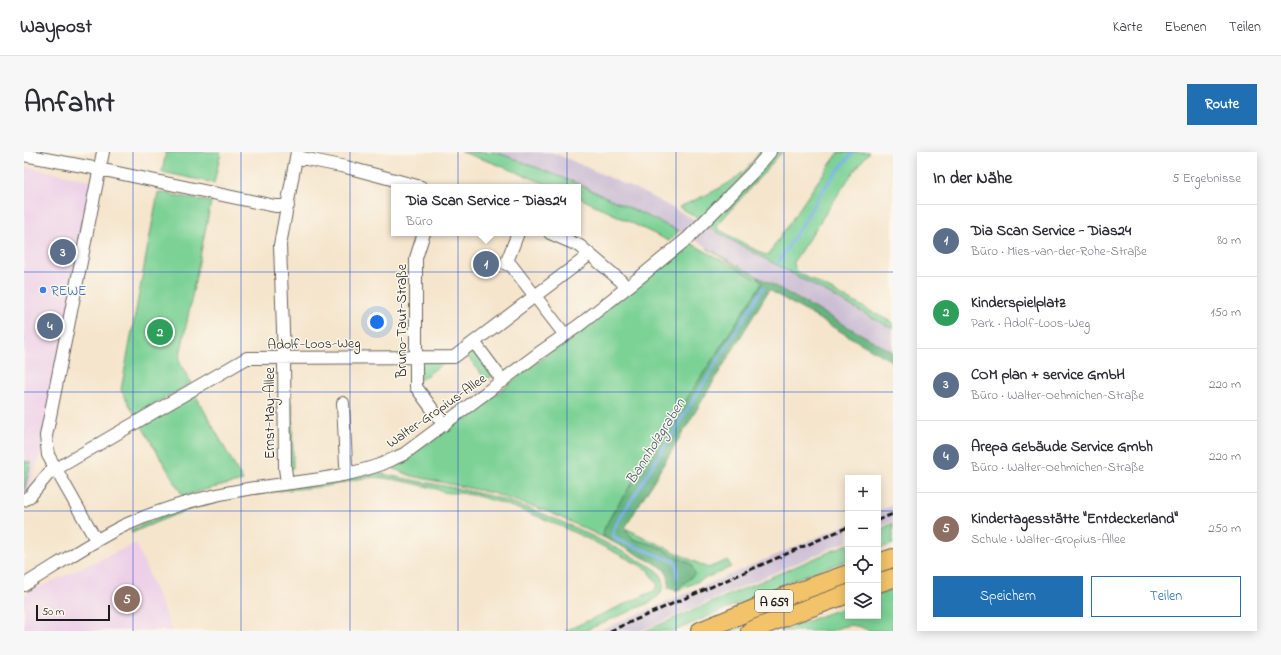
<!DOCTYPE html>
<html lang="de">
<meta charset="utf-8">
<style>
body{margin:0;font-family:"Indie Flower",sans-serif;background:#f7f7f7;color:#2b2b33}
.controls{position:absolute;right:12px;bottom:12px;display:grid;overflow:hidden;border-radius:0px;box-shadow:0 2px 10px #0003}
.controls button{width:36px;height:36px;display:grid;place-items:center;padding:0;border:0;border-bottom:1px solid #e1e1e2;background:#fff;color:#2b2b33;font:20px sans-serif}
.scale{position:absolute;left:12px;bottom:10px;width:74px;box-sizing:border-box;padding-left:4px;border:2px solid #1c1c1c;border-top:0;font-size:11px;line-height:14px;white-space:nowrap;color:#1c1c1c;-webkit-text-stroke:3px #fbf7ec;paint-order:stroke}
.you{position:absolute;left:353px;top:170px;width:14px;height:14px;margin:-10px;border:3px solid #fff;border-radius:50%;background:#1a73e8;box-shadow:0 0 0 6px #1a73e833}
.badge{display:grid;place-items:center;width:26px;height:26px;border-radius:50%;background:#1f6fb2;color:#fff;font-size:13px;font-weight:700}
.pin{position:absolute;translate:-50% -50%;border:2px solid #fff;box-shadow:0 1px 4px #0006}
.popup{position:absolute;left:367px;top:32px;width:190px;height:52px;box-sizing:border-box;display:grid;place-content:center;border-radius:0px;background:#fff;filter:drop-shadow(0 1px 3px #0005);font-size:13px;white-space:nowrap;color:#7c7c81}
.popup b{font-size:15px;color:#2b2b33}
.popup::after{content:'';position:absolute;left:50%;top:100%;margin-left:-8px;border:8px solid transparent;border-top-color:#fff}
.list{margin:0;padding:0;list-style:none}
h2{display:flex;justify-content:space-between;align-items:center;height:52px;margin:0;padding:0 16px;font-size:17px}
h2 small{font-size:13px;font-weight:400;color:#7c7c81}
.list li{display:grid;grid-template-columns:26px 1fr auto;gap:12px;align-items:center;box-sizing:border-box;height:72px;padding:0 16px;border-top:1px solid #e1e1e2}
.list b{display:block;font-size:15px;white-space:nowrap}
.list p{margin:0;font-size:13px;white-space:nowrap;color:#7c7c81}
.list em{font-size:13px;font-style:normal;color:#7c7c81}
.actions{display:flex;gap:8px;padding:12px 16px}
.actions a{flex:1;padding:9px 0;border:1px solid #1f6fb2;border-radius:0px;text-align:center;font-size:14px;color:#1f6fb2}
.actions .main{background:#1f6fb2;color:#fff}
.icon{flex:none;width:22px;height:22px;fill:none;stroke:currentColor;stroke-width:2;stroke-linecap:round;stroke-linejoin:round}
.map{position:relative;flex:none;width:869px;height:479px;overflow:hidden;border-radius:0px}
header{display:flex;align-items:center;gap:24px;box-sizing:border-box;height:56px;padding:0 20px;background:#fff;border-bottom:1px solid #e1e1e2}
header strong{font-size:19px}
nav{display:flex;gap:22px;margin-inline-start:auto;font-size:14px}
.intro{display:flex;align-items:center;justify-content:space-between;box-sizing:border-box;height:96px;padding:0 24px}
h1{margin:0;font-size:28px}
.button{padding:10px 18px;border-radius:0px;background:#1f6fb2;color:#fff;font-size:14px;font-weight:700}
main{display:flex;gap:24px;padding:0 24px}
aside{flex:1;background:#fff;border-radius:0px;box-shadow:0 2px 10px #0003}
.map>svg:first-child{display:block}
</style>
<header>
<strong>Waypost</strong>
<nav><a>Karte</a><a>Ebenen</a><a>Teilen</a></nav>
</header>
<div class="intro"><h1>Anfahrt</h1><a class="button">Route</a></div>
<main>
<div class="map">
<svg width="869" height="479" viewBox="0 0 869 479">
<rect width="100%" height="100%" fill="#fbf7ec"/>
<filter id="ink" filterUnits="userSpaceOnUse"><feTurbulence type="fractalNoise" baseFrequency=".025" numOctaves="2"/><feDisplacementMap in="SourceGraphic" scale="8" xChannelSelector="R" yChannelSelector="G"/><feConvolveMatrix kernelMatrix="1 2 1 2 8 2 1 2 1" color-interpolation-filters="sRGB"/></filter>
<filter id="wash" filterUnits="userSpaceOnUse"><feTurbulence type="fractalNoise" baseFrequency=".012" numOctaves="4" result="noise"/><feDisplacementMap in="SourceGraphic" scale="16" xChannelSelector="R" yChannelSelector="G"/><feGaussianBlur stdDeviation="0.9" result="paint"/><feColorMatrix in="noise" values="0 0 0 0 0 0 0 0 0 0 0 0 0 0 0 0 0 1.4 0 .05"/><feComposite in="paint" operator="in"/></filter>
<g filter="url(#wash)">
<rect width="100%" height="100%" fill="#f5e5cc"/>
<path fill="#edd0e8" d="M 0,14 L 70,29 L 18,296 L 4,342 L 0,345 Z
M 112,391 L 148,479 L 0,479 L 0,443 L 9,438 Z"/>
<path fill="#ccbed4" d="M 471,0 L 528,0 L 616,39 L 666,65 L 869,177 L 869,200 L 655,79 L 552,31 Z
M 869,353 L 869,369 L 854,376 L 854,360 Z
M 824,372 L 824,389 L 616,479 L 575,479 Z"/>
<path fill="#7cd195" stroke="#4c7658" d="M 142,0 L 197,0 L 190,31 L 138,20 Z
M 437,0 L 471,0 L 488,6 L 552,31 L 655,79 L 645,89 L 554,45 L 554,35 L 530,35 L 467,10 Z
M 736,0 L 742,0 L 677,67 C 669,64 663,59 655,55 C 677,45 702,36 720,19 C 726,14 731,6 736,0 Z
M 752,0 L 758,0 L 695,71 L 693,75 L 694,77 L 739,102 L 744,103 L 792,32 L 815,0 L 845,0 L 825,26 L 770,109 L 771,117 L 775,121 L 869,171 L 869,177 L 682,74 L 721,34 Z
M 134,40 L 187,50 L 155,209 L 167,231 L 111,263 L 97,238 Z
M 664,92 L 667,92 L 670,93 L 730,126 L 683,96 L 733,124 L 739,131 L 588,362 L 579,383 L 585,388 L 525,360 L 468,341 L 388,324 L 370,317 L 372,313 L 453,257 Z
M 449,196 L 469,223 L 462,228 L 442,202 Z
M 397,208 L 424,208 L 396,228 Z
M 171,242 L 219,329 L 188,336 L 159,344 L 117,273 Z
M 264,251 L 268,251 L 269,316 L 265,317 Z
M 0,309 L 7,311 L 0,341 Z
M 354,321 C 393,330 432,335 470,345 C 526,361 577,388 628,415 C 645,426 642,440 627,450 L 560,479 L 541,479 L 630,439 L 634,433 L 628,425 L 625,418 C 579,394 535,371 486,354 C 471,349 453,343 436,341 C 426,340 423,343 413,337 C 396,333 377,328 359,326 C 341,323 321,331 302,334 C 276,337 250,339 224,343 C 183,349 145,364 108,381 L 107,378 L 137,364 L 191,347 Z
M 869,371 L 869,392 L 854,397 L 854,379 Z
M 601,376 L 684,416 L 704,408 L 707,415 L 654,438 L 652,438 L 670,422 L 667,412 L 630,393 L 609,387 Z
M 824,392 L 824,408 L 774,426 L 650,479 L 621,479 Z
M 824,429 L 824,434 L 709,479 L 696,479 Z
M 869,438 L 869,479 L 846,479 L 837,475 L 827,473 L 817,475 L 807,479 L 756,479 L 824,454 L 824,464 L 854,464 L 854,443 Z"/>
<path fill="#65b37e" stroke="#40684d" d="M 733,124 L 869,200 L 869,210 L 745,138 L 601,376 L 609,387 L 630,393 L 667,412 L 671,422 L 652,438 L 644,436 C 646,426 644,420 636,414 L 585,388 L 579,384 L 580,377 L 588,362 L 738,131 Z"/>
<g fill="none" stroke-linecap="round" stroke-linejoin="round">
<path stroke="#7db1ea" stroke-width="3" d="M 754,111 L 801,35 L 829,0
M 653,425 L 653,413 L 650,409 L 593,388 L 589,383 L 590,376 L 739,136"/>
</g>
</g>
<g filter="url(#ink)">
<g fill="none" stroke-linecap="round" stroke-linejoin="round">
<defs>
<path id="minor" d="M 0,3 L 75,17 L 251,54 L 264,54
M 273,5 L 322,15 L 397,35
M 400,81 L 392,106 L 392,235 L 420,273
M 494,81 L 482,112 L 487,113 L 541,183
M 526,81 L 556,94 L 597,129 L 602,136
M 450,190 L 479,229
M 319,251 L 322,313 L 324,321
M 263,331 L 261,316 L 260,206 L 256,93 L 273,0
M 0,348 L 6,344 L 25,321 L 223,206 L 430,205 L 560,107 L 564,101
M 72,388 L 24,303 L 22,284 L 79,0
M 0,433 C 33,413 65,391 99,374 C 130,360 164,349 197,342 C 250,330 306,331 358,312 C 365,309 373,305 380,302 L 515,201 L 554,174 L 615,126 L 664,86 L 728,21 L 746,0"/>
<path id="highway" d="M 854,411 L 869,406
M 854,431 L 869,426
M 676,479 L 762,444 L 824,422
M 726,479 L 768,462 L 824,442"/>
</defs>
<use href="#minor" stroke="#68625a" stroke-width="14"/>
<use href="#highway" stroke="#68625a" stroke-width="20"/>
<use href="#minor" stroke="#fff" stroke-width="12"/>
<use href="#highway" stroke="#f2c36a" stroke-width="18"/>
<path stroke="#1c1c1c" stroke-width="3" stroke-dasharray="6 3" stroke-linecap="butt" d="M 854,368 L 869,362
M 586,479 L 824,375"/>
</g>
</g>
<path fill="none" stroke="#1d4ed8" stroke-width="1" stroke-opacity="0.55" d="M 109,0 L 109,479M 217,0 L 217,479M 326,0 L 326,479M 434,0 L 434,479M 543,0 L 543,479M 652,0 L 652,479M 760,0 L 760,479M 0,120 L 869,120M 0,240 L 869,240M 0,359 L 824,359M 854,359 L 869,359"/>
<circle fill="#3f7fe0" stroke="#fbf7ec" stroke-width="1.5" cx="19" cy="138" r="4"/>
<g text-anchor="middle" stroke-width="3" stroke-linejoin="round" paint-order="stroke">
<rect fill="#fbf7ec" stroke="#5f5e5a" stroke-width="1" x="731" y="438" width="38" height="22" rx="3"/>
<g font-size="13" font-weight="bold" fill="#1c1c1c">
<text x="750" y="454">A 659</text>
</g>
<g font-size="14" fill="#366cbe" stroke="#fbf7ec" text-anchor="start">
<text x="27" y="143">REWE</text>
</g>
<g font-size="14" fill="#1c1c1c" stroke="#fbf7ec">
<text transform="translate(377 169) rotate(-90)" y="5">Bruno-Taut-Straße</text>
<text transform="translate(290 191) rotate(-1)" y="5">Adolf-Loos-Weg</text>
<text transform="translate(412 258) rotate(-35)" y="5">Walter-Gropius-Allee</text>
<text transform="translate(245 261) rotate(-90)" y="5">Ernst-May-Allee</text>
</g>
<g font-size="15" font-style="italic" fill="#43586e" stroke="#fbf7ec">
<text transform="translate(631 289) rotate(-58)" y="5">Bannholzgraben</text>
</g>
</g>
</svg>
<div class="controls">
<button>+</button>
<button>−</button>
<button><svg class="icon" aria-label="locate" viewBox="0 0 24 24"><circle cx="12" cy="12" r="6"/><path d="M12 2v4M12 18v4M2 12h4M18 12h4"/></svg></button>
<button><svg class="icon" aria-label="layers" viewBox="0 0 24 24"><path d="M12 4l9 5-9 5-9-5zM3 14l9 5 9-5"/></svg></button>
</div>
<div class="scale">50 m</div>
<div class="you"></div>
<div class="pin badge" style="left:462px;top:112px;background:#5c6f8a">1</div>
<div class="popup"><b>Dia Scan Service - Dias24</b>Büro</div>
<div class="pin badge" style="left:136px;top:180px;background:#2e9e5b">2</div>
<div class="pin badge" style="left:39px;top:100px;background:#5c6f8a">3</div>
<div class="pin badge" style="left:26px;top:174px;background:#5c6f8a">4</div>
<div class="pin badge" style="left:103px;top:447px;background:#8d6e63">5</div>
</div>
<aside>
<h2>In der Nähe<small>5 Ergebnisse</small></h2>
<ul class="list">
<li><span class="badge" style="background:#5c6f8a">1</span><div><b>Dia Scan Service - Dias24</b><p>Büro · Mies-van-der-Rohe-Straße</p></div><em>80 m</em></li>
<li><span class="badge" style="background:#2e9e5b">2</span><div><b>Kinderspielplatz</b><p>Park · Adolf-Loos-Weg</p></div><em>150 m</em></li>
<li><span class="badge" style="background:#5c6f8a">3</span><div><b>COM plan + service GmbH</b><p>Büro · Walter-Oehmichen-Straße</p></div><em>220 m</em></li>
<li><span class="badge" style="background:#5c6f8a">4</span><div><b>Arepa Gebäude Service Gmbh</b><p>Büro · Walter-Oehmichen-Straße</p></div><em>220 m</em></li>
<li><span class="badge" style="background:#8d6e63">5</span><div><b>Kindertagesstätte &quot;Entdeckerland&quot;</b><p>Schule · Walter-Gropius-Allee</p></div><em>250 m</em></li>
</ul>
<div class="actions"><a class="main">Speichern</a><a>Teilen</a></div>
</aside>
</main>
